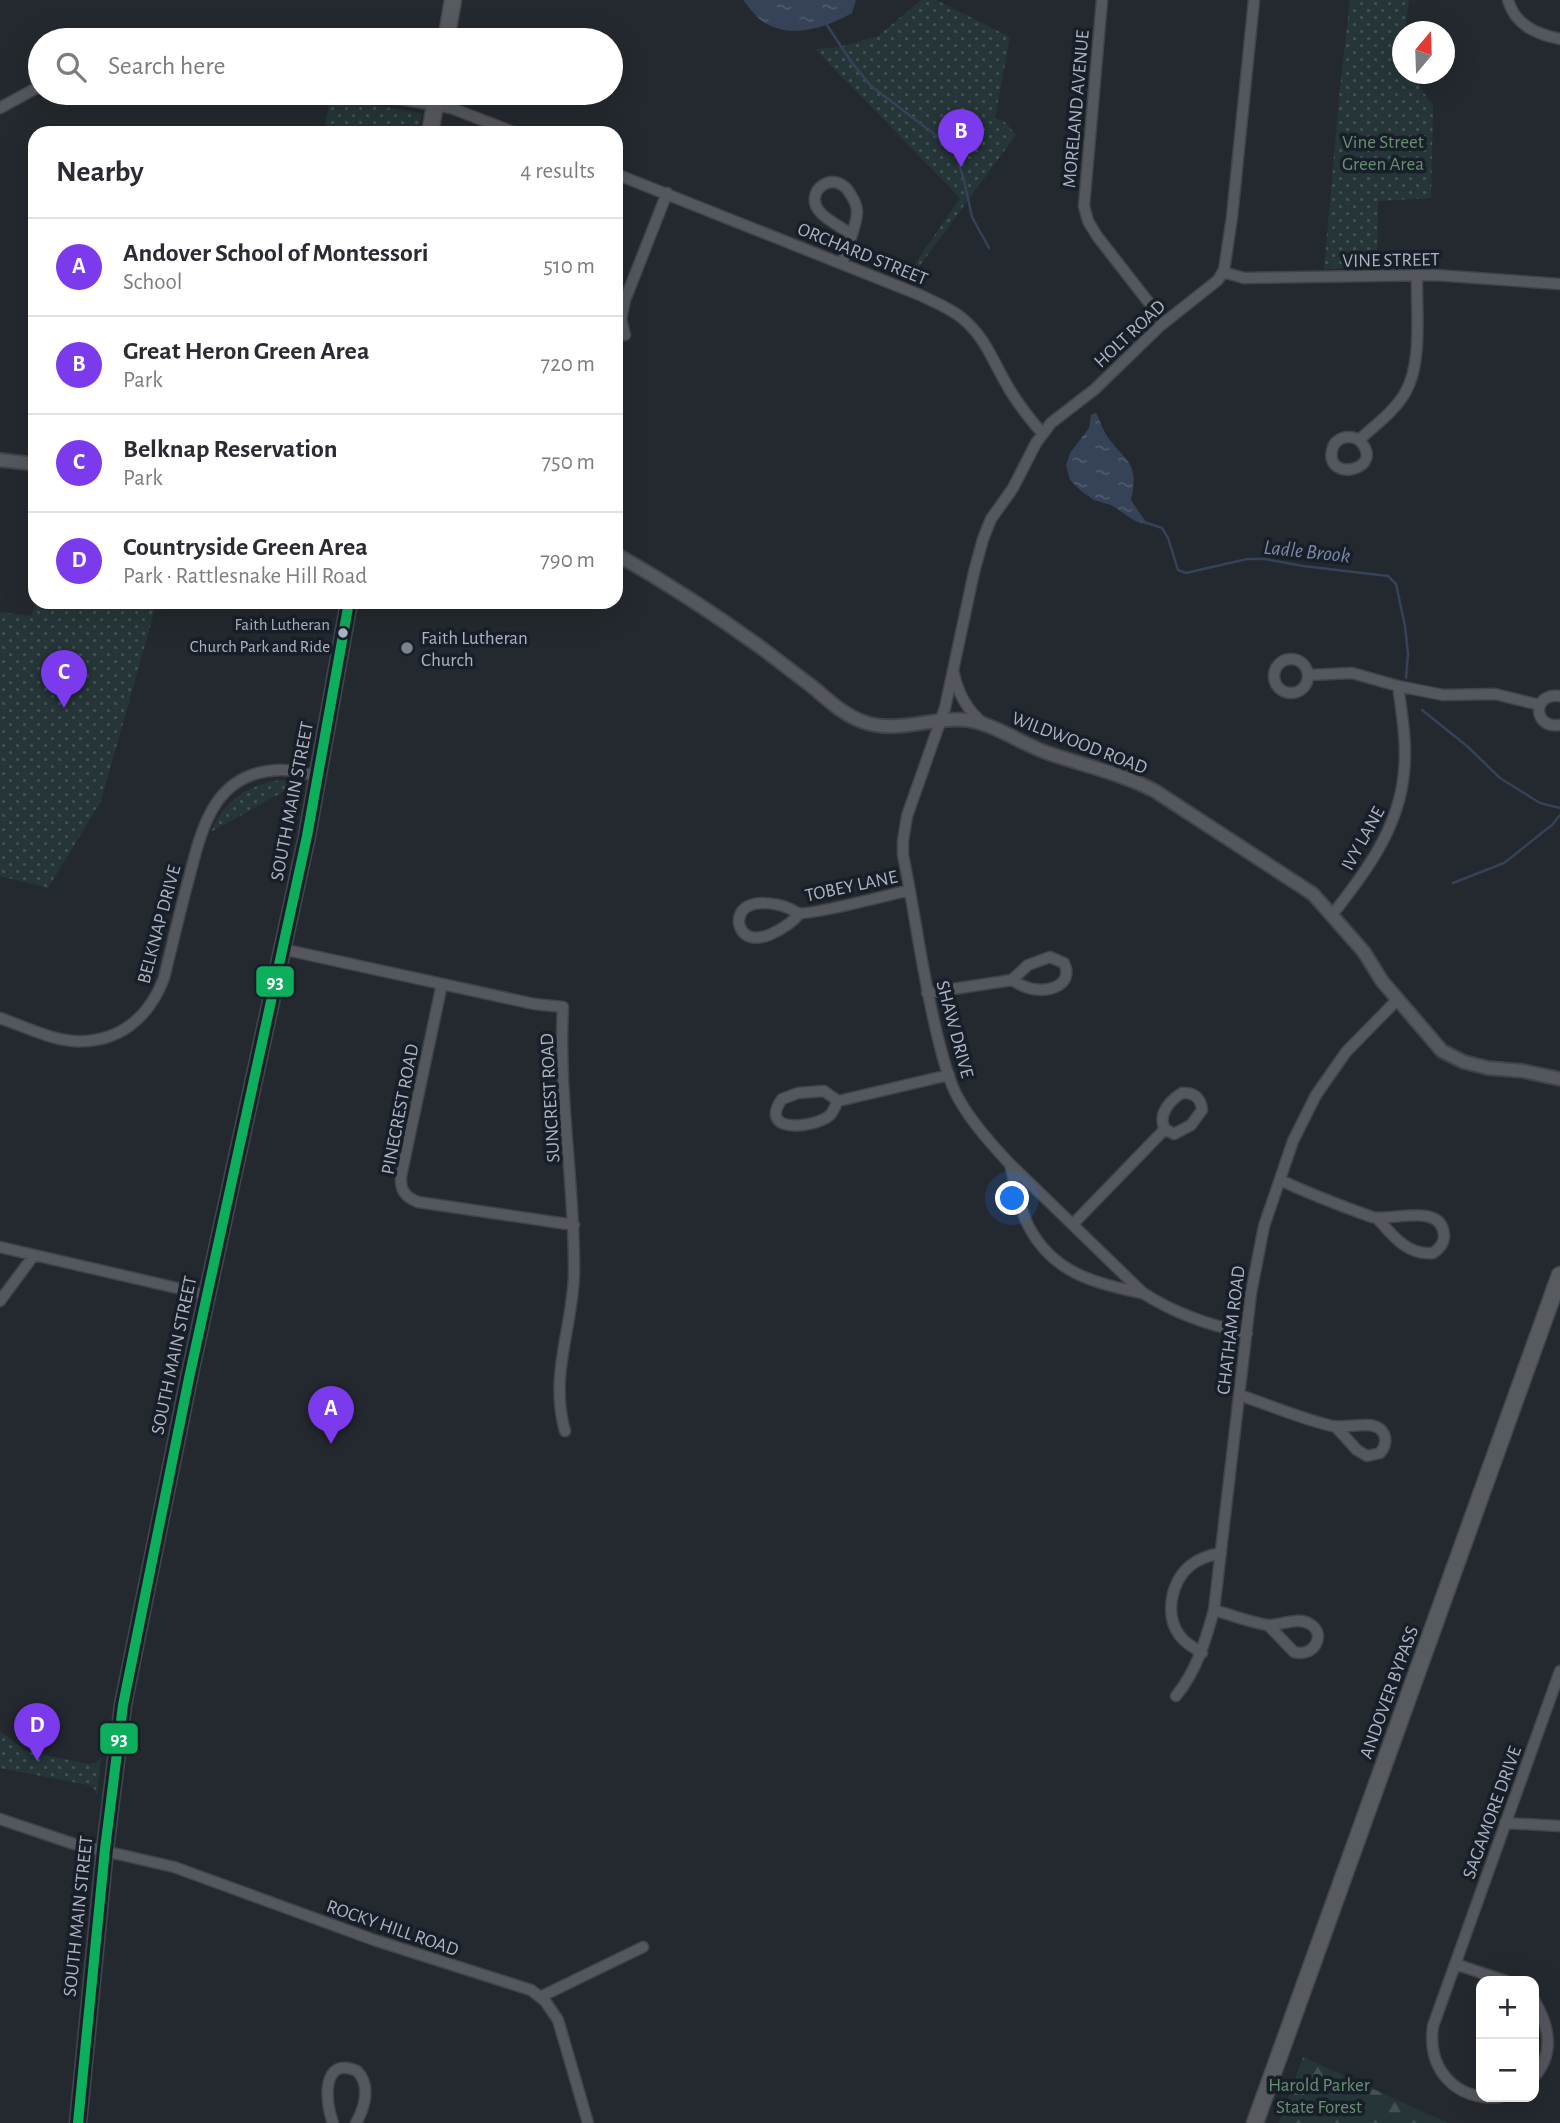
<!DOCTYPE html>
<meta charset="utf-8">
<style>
body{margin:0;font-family:"Alegreya Sans",sans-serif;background:#f2f2f3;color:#2b2b33}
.controls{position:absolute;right:21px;bottom:21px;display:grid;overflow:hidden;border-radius:14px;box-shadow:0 7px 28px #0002}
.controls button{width:63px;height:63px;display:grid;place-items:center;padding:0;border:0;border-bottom:2px solid #e1e1e2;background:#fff;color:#2b2b33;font:35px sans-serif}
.compass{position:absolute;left:1392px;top:21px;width:63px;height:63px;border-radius:50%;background:#fff;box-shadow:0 7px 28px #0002;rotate:19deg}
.you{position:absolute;left:1013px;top:1199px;width:24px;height:24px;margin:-18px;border:5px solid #fff;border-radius:50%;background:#1a73e8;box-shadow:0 0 0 10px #1a73e833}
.badge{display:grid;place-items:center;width:46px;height:46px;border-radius:50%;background:#7c3aed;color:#fff;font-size:23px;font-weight:700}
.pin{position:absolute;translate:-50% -58px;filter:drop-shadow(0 2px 4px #0008)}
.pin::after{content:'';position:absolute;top:37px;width:24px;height:21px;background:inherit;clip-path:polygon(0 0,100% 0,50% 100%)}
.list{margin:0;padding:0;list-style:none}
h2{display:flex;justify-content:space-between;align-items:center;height:91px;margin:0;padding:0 28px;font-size:30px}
h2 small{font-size:23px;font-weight:400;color:#7c7c81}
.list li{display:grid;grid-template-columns:46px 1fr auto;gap:21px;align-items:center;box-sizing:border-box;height:98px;padding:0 28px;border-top:2px solid #e1e1e2}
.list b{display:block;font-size:26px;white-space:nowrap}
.list p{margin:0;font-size:23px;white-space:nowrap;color:#7c7c81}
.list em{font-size:23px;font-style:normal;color:#7c7c81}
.icon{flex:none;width:38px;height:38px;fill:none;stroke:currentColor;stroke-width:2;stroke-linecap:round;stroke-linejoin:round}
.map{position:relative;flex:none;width:1560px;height:2123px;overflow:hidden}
.search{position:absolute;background:#fff;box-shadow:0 7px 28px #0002;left:28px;top:28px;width:595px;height:77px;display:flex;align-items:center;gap:18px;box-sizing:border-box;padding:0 24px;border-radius:38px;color:#7c7c81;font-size:26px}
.panel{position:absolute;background:#fff;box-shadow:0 7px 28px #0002;left:28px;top:126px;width:595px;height:483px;border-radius:21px}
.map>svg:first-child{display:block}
</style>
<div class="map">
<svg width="1560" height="2123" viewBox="0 0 1560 2123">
<defs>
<pattern id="forest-firs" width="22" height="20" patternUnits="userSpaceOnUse" patternTransform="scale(1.75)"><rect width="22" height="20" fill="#263638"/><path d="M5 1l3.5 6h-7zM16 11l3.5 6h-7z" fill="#435153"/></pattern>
<pattern id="park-dots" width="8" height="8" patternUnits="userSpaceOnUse" patternTransform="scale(1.75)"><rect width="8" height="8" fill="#263638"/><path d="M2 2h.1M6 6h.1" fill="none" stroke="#435153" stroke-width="1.8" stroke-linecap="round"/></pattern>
<pattern id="water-ripples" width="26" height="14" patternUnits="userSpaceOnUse" patternTransform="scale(1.75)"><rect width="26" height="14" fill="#354257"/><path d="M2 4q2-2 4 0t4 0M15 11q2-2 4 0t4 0" fill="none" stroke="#505b6d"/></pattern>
</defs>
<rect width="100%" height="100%" fill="#24292f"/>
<path fill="url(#forest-firs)" d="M 1303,2057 L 1448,2123 L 1279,2123 Z"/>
<path fill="url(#park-dots)" d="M 921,0 L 936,0 L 1010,37 L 995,118 L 1005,122 L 1016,135 L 910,279 L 906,277 L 960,198 L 815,49 L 840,47 L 878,36 Z
M 1350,0 L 1409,0 L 1405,31 L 1402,32 L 1402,74 L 1411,74 L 1433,106 L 1431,198 L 1378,201 L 1377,267 L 1324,269 L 1340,87 Z
M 330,98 L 422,113 L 418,133 L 324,133 Z
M 37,602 L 157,602 L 101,801 L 48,888 L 0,876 L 0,612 L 31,616 Z
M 281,780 C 294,780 304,782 301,797 L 283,792 L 211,832 C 223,801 249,784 281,780 Z
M 0,1731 L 26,1751 L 88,1764 L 96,1763 L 101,1757 L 97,1794 L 93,1787 L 88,1785 L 0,1768 Z"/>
<path fill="url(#water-ripples)" d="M 743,0 L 856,0 L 852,13 C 825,28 790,40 762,21 C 755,16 748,6 743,0 Z
M 1096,413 C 1101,422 1103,431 1109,439 C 1128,463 1139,464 1131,500 L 1145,521 L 1143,524 L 1135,521 L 1111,505 L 1094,500 L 1081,491 L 1070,480 L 1066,465 L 1070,453 L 1089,428 L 1091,415 Z"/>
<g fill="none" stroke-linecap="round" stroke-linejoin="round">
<path stroke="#354257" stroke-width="2.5" d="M 827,25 L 852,63 L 871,86 L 954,149 L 964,180 L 972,217 L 989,248
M 1142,519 L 1144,522 L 1162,528 L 1168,538 L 1178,570 L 1186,573 L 1247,559 L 1265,559 L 1303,566 L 1388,576 L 1396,584 L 1405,626 L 1408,654 L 1406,678
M 1422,710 L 1467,746 L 1500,778 L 1540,803 L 1560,808
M 1453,883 L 1504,863 L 1552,825 L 1560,815"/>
<defs>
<path id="minor" d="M 1102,0 L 1084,206 L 1088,221 L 1097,236 L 1164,322
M 1508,0 C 1515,25 1536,34 1560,39
M 366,93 L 451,108 L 516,133
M 0,108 L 40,86
M 616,174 L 920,295 C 934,302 950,308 962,318 C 986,338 992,360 1007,385 C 1017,403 1029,418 1042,433
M 842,264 C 846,251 858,222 857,211 C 857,205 854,200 851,195 C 835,166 802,192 820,212 C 828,221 841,227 851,234
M 1223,272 L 1244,278 L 1435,275 L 1560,284
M 625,335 L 621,319 L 625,300 L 667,193
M 1359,440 C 1388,469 1325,484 1332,450 C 1335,437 1349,434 1359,440 C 1375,425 1394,412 1405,393 C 1423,363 1416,310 1417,275
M1274 676a17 17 0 1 1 34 0a17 17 0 1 1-34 0Z
M 954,674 C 958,693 967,710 983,723
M 1309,675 L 1352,673 L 1398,686 L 1443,695 L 1495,694 L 1540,705
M 1560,696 C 1532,692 1532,729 1560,725
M 799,914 C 789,927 750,952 740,927 C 738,922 739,916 742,911 C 752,899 776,903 788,908 C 792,909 795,912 798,913 C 806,916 894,894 910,890
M 1332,915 C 1366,872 1399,828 1404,772 C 1407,744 1402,714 1398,686
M 282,949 L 534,1004 L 563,1007 C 558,1096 575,1184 574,1273 C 573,1327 549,1375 565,1431
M 442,984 L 401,1176 C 400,1190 405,1197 418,1202 L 574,1225
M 927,993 L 1012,980 L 1028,965 L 1050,957 L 1064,963 C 1074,984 1051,992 1033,989 C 1025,988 1019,984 1012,980
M 0,1018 C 23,1026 49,1039 73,1041 C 118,1044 149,1018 164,978 C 172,945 180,911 189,878 C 202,826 215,771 281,770 C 293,770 306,773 318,776
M 838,1101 L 824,1091 L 798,1093 L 782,1099 C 758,1133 811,1129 829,1116 C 833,1113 835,1106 838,1101 L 949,1075
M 1010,1165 C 1016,1185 1019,1208 1029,1227 C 1053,1273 1096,1284 1142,1293
M 1280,1180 C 1310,1194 1341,1206 1372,1217 C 1389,1222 1443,1201 1444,1236 C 1444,1244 1439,1249 1433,1253 C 1408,1256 1392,1235 1377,1218
M 1073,1224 L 1165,1129 L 1174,1134 L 1191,1125 L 1202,1110 C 1201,1098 1194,1092 1182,1093 C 1170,1100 1157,1115 1165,1129
M 0,1247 L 207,1295
M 0,1301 L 34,1255
M 1247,1333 C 1211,1326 1174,1313 1143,1293 L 1010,1164 C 991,1144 967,1117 955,1092 C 946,1072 941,1051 936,1030 C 922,972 915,913 903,855 L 903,841 L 907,816 L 945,708 L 974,572 L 983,539 L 991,519 L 1013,488 L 1036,443 L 1051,423 L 1095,389 L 1160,326 L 1218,280 L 1224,270 L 1232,217 L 1254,0
M 1239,1395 C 1270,1405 1301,1419 1332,1426 C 1346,1429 1369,1420 1380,1429 C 1388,1436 1386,1446 1380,1453 L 1367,1456 L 1357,1450 L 1335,1426
M 1214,1610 C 1231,1615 1249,1622 1267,1625 C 1280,1626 1297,1616 1310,1624 C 1327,1634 1314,1658 1294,1652 L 1268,1625
M 1202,1653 C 1194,1648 1185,1643 1180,1636 C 1164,1615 1171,1581 1191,1565 C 1200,1558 1210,1555 1221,1553
M 1176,1696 C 1197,1670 1205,1642 1214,1610 L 1251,1293 L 1264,1226 L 1293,1141 L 1316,1095 L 1346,1052 L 1397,1000
M 0,1819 L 74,1844 L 174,1867 L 374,1940 L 531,1990 L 545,2001 L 558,2020 L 588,2123
M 1505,1823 L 1560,1826
M 1455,1964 L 1506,1981
M 540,1997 L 643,1947
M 1534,2000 C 1549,2025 1555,2053 1534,2077
M 1500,2097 C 1456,2101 1427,2070 1433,2026 L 1560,1671
M 333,2123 C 325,2103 321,2055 357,2071 C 371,2085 365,2107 356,2123"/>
<path id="tertiary" d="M 0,460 L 35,464
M 616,554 C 667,583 716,615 763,649 C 780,662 797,675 814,688 C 828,700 843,714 861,721 C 895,735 932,716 967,720 C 994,724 1019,742 1045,752 C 1082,765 1120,773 1155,791 L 1313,894 L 1364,952 L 1382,981 L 1442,1051 L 1464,1062 L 1488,1068 L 1523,1071 L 1560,1079"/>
<path id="primary" d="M 446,40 L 453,0
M 430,133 L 437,93
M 78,2123 L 105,1849 L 123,1705 L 189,1378 L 307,836 L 349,602
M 1255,2123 L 1560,1275"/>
</defs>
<use href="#minor" stroke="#404348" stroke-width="13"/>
<use href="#tertiary" stroke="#404348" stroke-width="16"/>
<use href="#primary" stroke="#41454c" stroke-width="19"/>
<use href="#minor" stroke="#54575e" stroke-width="10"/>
<use href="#tertiary" stroke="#54575e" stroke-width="12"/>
<use href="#primary" stroke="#575a5f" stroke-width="16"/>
<defs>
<path id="bus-1" d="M 78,2123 L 105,1849 L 123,1705 L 189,1378 L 307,836 L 349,602"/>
</defs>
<use href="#bus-1" stroke="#191f29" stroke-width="16"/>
<use href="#bus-1" stroke="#0daf5c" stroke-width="10"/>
</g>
<circle fill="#adb4c1" stroke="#191f29" stroke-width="2.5" cx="343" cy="633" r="6"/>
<circle fill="#7d838e" stroke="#191f29" stroke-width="2.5" cx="407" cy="648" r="7"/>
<g text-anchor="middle" stroke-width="7" stroke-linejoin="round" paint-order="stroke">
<g font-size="17" fill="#adb4c1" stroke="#191f29" text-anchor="end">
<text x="330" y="630">Faith Lutheran<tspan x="330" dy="22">Church Park and Ride</tspan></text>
</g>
<g font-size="19" fill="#adb4c1" stroke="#191f29">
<text transform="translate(1075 109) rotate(-85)" y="7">MORELAND AVENUE</text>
<text transform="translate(863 253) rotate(22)" y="7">ORCHARD STREET</text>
<text transform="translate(1391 259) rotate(-1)" y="7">VINE STREET</text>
<text transform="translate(1129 333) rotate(-43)" y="7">HOLT ROAD</text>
<text transform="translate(1080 742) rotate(21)" y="7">WILDWOOD ROAD</text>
<text transform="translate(291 801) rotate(-79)" y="7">SOUTH MAIN STREET</text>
<text transform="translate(1362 838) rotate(-61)" y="7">IVY LANE</text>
<text transform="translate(851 885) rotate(-12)" y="7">TOBEY LANE</text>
<text transform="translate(158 924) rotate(-75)" y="7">BELKNAP DRIVE</text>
<text transform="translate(956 1029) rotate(75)" y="7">SHAW DRIVE</text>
<text transform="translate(549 1098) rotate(-93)" y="7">SUNCREST ROAD</text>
<text transform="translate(399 1109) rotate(-79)" y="7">PINECREST ROAD</text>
<text transform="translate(1230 1330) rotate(-83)" y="7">CHATHAM ROAD</text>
<text transform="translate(173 1355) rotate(-78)" y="7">SOUTH MAIN STREET</text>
<text transform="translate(1388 1692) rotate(-70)" y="7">ANDOVER BYPASS</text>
<text transform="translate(1491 1812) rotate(-70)" y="7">SAGAMORE DRIVE</text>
<text transform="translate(77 1916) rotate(-84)" y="7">SOUTH MAIN STREET</text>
<text transform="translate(393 1927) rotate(19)" y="7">ROCKY HILL ROAD</text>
</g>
<g font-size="19" fill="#688f72" stroke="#191f29">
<text x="1383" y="148">Vine Street<tspan x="1383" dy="22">Green Area</tspan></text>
<text x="1319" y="2091">Harold Parker<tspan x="1319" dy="22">State Forest</tspan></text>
</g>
<g font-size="19" fill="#adb4c1" stroke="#191f29" text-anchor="start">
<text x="421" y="644">Faith Lutheran<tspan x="421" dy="22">Church</tspan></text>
</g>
<g font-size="21" font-style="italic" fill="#788ba8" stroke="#191f29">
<text transform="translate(1307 551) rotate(6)" y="7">Ladle Brook</text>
</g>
</g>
<g stroke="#191f29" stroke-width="2.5">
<rect x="255" y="965" width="40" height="33" rx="7" fill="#0daf5c"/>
<rect x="99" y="1722" width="40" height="33" rx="7" fill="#0daf5c"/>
</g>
<g font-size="19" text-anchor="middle" font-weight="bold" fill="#fff">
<text x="275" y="988">93</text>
<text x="119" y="1745">93</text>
</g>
</svg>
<div class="controls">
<button>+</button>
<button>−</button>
</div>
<svg class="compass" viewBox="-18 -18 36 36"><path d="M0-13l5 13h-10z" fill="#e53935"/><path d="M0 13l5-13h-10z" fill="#7c7c81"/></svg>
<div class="you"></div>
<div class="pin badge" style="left:331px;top:1444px">A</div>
<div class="pin badge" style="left:961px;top:167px">B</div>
<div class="pin badge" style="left:64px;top:708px">C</div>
<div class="pin badge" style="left:37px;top:1761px">D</div>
<div class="search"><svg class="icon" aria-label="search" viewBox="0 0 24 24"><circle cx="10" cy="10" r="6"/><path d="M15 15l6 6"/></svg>Search here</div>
<section class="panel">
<h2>Nearby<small>4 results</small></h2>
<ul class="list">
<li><span class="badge">A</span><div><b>Andover School of Montessori</b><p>School</p></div><em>510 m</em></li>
<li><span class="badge">B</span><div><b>Great Heron Green Area</b><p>Park</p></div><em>720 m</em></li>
<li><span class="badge">C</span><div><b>Belknap Reservation</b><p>Park</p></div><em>750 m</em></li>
<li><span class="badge">D</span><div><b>Countryside Green Area</b><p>Park · Rattlesnake Hill Road</p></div><em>790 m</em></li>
</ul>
</section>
</div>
